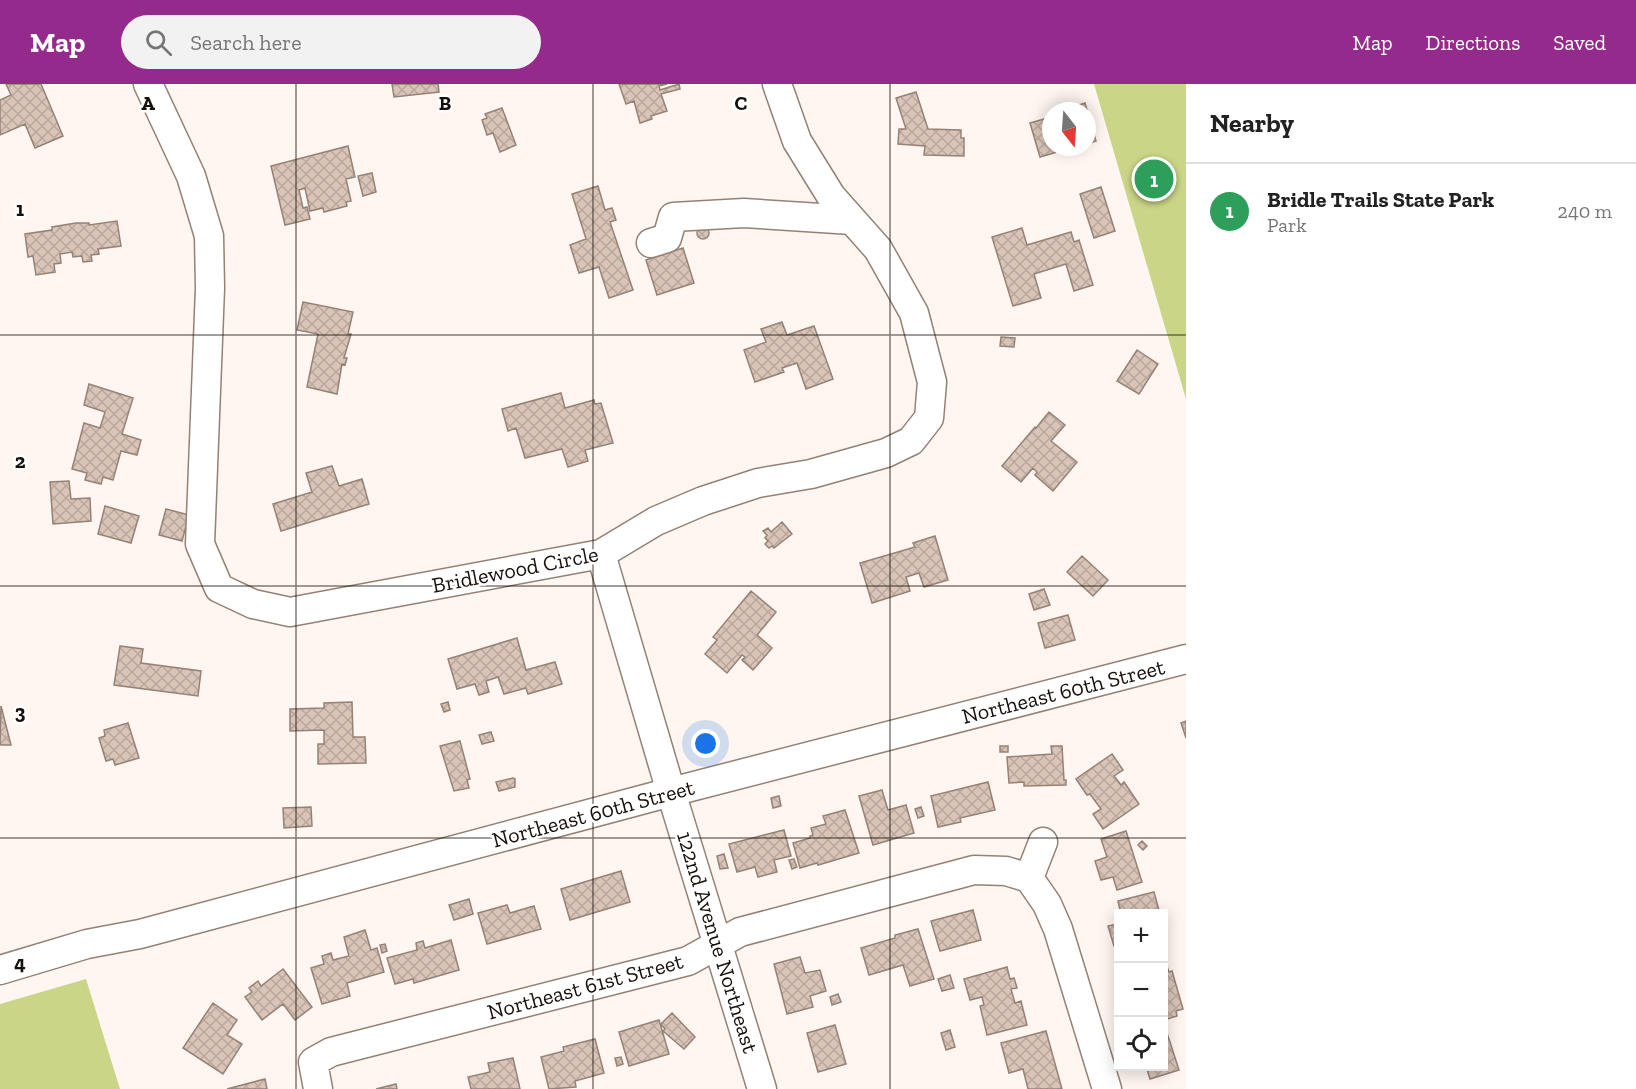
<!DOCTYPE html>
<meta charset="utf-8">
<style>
body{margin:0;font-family:"Zilla Slab",serif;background:#f2f2f2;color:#222}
.controls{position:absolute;right:18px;bottom:18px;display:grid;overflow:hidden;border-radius:0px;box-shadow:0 3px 15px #0003}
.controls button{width:54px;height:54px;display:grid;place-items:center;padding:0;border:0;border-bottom:2px solid #e0e0e0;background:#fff;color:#222;font:30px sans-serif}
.compass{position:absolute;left:1042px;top:18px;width:54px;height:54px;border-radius:50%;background:#fff;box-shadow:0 3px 15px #0003;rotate:163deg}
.you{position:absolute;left:706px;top:660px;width:21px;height:21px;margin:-15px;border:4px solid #fff;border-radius:50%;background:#1a73e8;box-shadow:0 0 0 9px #1a73e833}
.badge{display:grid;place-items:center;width:39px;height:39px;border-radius:50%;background:#942a8c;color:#fff;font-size:20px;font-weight:700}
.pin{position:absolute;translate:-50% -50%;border:3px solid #fff;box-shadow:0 2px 6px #0006}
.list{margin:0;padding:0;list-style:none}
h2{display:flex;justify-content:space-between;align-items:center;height:78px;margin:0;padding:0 24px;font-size:26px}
h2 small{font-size:20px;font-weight:400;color:#767676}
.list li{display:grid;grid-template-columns:39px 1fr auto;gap:18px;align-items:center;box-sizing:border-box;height:96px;padding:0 24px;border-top:2px solid #e0e0e0}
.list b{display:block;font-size:22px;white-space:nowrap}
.list p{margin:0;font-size:20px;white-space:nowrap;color:#767676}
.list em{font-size:20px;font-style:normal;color:#767676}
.icon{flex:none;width:33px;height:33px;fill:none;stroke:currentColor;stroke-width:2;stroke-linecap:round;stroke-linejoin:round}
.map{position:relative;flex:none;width:1186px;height:1005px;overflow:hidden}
header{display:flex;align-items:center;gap:36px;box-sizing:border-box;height:84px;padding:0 30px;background:#942a8c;color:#fff}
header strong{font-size:28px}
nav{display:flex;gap:33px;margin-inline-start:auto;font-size:21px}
.search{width:420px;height:54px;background:#f2f2f2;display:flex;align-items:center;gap:15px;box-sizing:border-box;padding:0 21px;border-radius:33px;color:#767676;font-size:22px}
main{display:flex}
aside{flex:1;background:#fff}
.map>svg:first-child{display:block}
</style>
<header>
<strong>Map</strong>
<div class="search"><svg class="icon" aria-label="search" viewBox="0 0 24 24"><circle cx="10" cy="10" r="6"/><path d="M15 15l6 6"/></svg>Search here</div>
<nav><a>Map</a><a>Directions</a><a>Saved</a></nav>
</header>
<main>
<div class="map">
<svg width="1186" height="1005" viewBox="0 0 1186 1005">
<defs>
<pattern id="building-cross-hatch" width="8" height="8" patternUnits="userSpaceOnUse" patternTransform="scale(1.5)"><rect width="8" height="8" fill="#d9c4b7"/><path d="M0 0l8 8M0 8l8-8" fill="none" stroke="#baa79c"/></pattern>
</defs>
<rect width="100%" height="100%" fill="#fff6f1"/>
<path fill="#cbd587" d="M 1094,0 L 1186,0 L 1186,315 Z
M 86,895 L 120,1005 L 0,1005 L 0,920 Z"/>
<path fill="url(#building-cross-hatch)" stroke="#958276" stroke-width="1.5" d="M 6,0 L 41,0 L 63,52 L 35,64 L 25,40 L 0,51 L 0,16 L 11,11 Z
M 392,0 L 438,0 L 439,8 L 394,13 Z
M 619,0 L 667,0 L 659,2 L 660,6 L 679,0 L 680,5 L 661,10 L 667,27 L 651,32 L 652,35 L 640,39 L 634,17 L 626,20 Z
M 916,8 L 928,45 L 961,46 L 961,54 L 964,54 L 964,72 L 924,71 L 925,62 L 898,60 L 899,45 L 906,45 L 896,14 Z
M 1085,19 L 1096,57 L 1087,60 L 1087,27 L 1061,27 Z
M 502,24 L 516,61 L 500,68 L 493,49 L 487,51 L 482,36 L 487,34 L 485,30 Z
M 1051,33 L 1051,63 L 1063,63 L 1064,66 L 1040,73 L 1030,39 Z
M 348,62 L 355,93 L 346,95 L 351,117 L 346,118 L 347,122 L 324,128 L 323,124 L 310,127 L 305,104 L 299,106 L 303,124 L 307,123 L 310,135 L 285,141 L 271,82 Z
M 372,89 L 376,108 L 363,112 L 358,92 Z
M 598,102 L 605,126 L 612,124 L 616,136 L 610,138 L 633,206 L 609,214 L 599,183 L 579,189 L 570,161 L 586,155 L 572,110 Z
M 1101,103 L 1115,147 L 1094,154 L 1080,110 Z
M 117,137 L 121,162 L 98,165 L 99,170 L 91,171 L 92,177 L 83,178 L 82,172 L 73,173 L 72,168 L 60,170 L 61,179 L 54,180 L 55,188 L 36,191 L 33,172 L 28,173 L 25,150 L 52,146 L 52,143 L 76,139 L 89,139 L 89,141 Z
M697 149a6 6 0 1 1 12 0a6 6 0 1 1-12 0Z
M 1022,144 L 1027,161 L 1071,148 L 1074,158 L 1079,156 L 1093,201 L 1074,207 L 1066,180 L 1034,190 L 1041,214 L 1013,222 L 992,153 Z
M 683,164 L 694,199 L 657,211 L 646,176 Z
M 303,218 L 353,228 L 348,250 L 351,250 L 344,274 L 347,274 L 345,281 L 342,280 L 337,310 L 307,303 L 318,250 L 297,246 Z
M 782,238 L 787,251 L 814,242 L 833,295 L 806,305 L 797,279 L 782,284 L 784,288 L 755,298 L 744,266 L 766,258 L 761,245 Z
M 1001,253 L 1015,254 L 1014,263 L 1000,262 Z
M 1137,266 L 1158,280 L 1139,310 L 1117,297 Z
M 89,300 L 133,314 L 122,350 L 141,356 L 137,371 L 121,367 L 113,396 L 103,393 L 101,400 L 85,396 L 87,389 L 72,385 L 84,339 L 100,344 L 105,328 L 84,321 Z
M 561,309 L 565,324 L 594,316 L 595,320 L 601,319 L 613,359 L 585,366 L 588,377 L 568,383 L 562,365 L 525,374 L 516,344 L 508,347 L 502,325 Z
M 1049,328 L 1065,341 L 1051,357 L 1077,378 L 1053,407 L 1035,391 L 1037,388 L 1033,384 L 1021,398 L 1002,382 L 1035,343 L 1036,344 Z
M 332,382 L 339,402 L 362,395 L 369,420 L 281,447 L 273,420 L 312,408 L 306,389 Z
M 69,397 L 71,415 L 90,414 L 91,437 L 53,440 L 50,398 Z
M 105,422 L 139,432 L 131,459 L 98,450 Z
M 166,425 L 189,431 L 182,457 L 159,451 Z
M 782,438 L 792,450 L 774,464 L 772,462 L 769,464 L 765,460 L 768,457 L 765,454 L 767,451 L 763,447 L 768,444 L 771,448 Z
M 935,452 L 948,496 L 924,503 L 919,489 L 906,493 L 910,507 L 872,519 L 860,479 L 915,463 L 913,459 Z
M 1082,472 L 1108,496 L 1093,512 L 1067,488 Z
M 1044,505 L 1050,521 L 1034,526 L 1029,510 Z
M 751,507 L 776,528 L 757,551 L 772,564 L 753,586 L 742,576 L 745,573 L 742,571 L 727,589 L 705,570 L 717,556 L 713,553 Z
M 1068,531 L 1075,556 L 1045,564 L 1038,539 Z
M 517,554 L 526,586 L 555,578 L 562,600 L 528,610 L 526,604 L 504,610 L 498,593 L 486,597 L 489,608 L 479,611 L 475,600 L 457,605 L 448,575 Z
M 120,562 L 143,565 L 141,579 L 201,587 L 198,612 L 114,601 Z
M 352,618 L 353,653 L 365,653 L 366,679 L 318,680 L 318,660 L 324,660 L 324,646 L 290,647 L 290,625 L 324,624 L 324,619 Z
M 448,618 L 450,626 L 444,628 L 441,620 Z
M 1,622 L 11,661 L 1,661 L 0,659 Z
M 1186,637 L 1186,654 L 1181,639 Z
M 128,639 L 139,674 L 115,681 L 113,675 L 106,677 L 99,654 L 105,652 L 104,646 Z
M 491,648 L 494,657 L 482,660 L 479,651 Z
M 460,657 L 470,695 L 467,696 L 469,704 L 454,707 L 440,662 Z
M 1000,662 L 1008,662 L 1008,668 L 1000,668 Z
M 1051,662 L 1062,662 L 1064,696 L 1066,696 L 1066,701 L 1024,702 L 1024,698 L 1009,699 L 1007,673 L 1052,670 Z
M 1112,670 L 1123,686 L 1114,692 L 1121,701 L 1124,698 L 1139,720 L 1103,745 L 1093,730 L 1101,725 L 1090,710 L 1087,711 L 1076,695 Z
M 513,694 L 515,695 L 515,703 L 499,707 L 496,698 Z
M 988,698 L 995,726 L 960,734 L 961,738 L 938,743 L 931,712 Z
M 882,706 L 888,726 L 906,721 L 914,749 L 873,761 L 859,712 Z
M 779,712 L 781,722 L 773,724 L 771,714 Z
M 311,723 L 312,742 L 284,744 L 283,724 Z
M 921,723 L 924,732 L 918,734 L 915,725 Z
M 845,726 L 859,769 L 818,781 L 817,779 L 800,784 L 793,759 L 810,754 L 810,752 L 813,751 L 811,744 L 826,740 L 823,732 Z
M 784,746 L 791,772 L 774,776 L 777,788 L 758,793 L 755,783 L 737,788 L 729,760 Z
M 1126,747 L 1142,798 L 1117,806 L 1113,793 L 1101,796 L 1095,777 L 1107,773 L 1101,755 Z
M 1142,757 L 1147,762 L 1143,766 L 1138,761 Z
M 724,770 L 728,784 L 720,785 L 717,772 Z
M 794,775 L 797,783 L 792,785 L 789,776 Z
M 621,787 L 630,818 L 570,836 L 561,805 Z
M 1154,808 L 1160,830 L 1121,830 L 1118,817 Z
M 469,815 L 473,830 L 454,836 L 449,821 Z
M 507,821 L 510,829 L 534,822 L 541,845 L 487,860 L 478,829 Z
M 973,826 L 981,856 L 940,867 L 931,837 Z
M 1118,840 L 1118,860 L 1114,862 L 1108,842 Z
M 918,845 L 934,895 L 910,902 L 903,881 L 869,891 L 861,864 L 895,854 L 895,851 Z
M 365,846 L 371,866 L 377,864 L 384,888 L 347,899 L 350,912 L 322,920 L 311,884 L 324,880 L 322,872 L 331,869 L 333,876 L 349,872 L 344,853 Z
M 451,856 L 459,886 L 414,899 L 413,895 L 395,900 L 387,874 L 417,866 L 416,859 L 423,857 L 425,864 Z
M 385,860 L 387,867 L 382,869 L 380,861 Z
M 800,873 L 805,889 L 820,886 L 826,907 L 810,912 L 813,923 L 787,930 L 774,880 Z
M 1164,874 L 1169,888 L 1172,887 L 1183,925 L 1176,927 L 1177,932 L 1164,936 Z
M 1007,883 L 1010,895 L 1014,894 L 1017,904 L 1011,905 L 1015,919 L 1021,917 L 1027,941 L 987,951 L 980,922 L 984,921 L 982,913 L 970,916 L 964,895 Z
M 283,885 L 312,923 L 295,936 L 283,920 L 262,936 L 245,913 L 252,908 L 249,904 L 258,897 L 261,902 Z
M 950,891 L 954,904 L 942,907 L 938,895 Z
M 838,910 L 841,918 L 832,921 L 830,913 Z
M 213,919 L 237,936 L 227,951 L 242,960 L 223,990 L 183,964 Z
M 672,929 L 695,953 L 684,965 L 663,947 L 665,945 L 661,940 Z
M 659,936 L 669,970 L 629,982 L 619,948 Z
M 835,941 L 846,980 L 818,988 L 807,949 Z
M 950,946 L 955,963 L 946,966 L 941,949 Z
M 1166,946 L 1179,986 L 1150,995 L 1146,982 L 1164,982 L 1164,947 Z
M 1046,947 L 1062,1005 L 1028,1005 L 1023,985 L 1009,989 L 1001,959 Z
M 595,955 L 604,989 L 575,997 L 576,1003 L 549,1005 L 541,973 L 564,967 L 563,963 Z
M 621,973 L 623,980 L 617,982 L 615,974 Z
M 513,974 L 520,1005 L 471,1005 L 468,993 L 490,988 L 488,979 Z
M 265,995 L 267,1005 L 227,1005 Z
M 396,1000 L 397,1005 L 376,1005 Z"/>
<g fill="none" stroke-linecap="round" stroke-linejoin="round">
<defs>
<path id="minor" d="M 148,0 L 191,92 L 209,152 L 210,204 L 200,460 L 219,504 L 253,520 L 290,528 L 601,470 L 656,437 L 703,417 L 758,399 L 811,390 L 886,369 L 911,357 L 929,334 L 932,298 L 914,229 L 878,165 L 831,112 L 797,57 L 777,0
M 651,159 L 667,154 L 673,133 L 744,129 L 852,136
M 601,470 L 671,708 L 762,1005
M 1029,794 L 1047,820 L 1058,845 L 1107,1005
M 1029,794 L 1043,758
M 0,886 L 87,860 L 140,850 L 671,708 L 1186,575
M 318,1005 L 313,978 L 331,968 L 688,877 L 740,848 L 974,786 L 1006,787 L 1029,794"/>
</defs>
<use href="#minor" stroke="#948175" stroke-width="31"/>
<use href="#minor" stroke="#fff" stroke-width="28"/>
</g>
<path fill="none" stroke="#160f0b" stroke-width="1.5" stroke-opacity="0.55" d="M 296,0 L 296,1005M 593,0 L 593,1005M 890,0 L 890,1005M 0,251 L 1186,251M 0,502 L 1186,502M 0,754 L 1186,754"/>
<g text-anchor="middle" stroke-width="5" stroke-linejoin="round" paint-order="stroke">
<g font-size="22" fill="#160f0b" stroke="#fff">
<text transform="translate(515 485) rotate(-11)" y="8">Bridlewood Circle</text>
<text transform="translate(1063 607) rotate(-14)" y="8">Northeast 60th Street</text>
<text transform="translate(593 729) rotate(-15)" y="8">Northeast 60th Street</text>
<text transform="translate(718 858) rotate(73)" y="8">122nd Avenue Northeast</text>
<text transform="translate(585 902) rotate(-15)" y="8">Northeast 61st Street</text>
</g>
</g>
<g font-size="20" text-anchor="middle" font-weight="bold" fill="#160f0b" stroke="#fff" stroke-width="5" stroke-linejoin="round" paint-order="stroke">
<text x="148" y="26">A</text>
<text x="445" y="26">B</text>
<text x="741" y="26">C</text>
<text x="20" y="132">1</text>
<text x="20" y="384">2</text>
<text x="20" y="635">3</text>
<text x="20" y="886">4</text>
</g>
</svg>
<div class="controls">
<button>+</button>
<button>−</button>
<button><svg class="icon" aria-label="locate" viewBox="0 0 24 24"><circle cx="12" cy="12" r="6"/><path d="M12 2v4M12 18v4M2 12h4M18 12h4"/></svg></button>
</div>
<svg class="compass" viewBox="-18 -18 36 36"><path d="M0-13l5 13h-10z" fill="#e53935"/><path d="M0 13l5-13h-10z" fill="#767676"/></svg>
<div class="you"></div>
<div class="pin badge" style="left:1154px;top:95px;background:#2e9e5b">1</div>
</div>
<aside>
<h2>Nearby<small></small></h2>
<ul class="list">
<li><span class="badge" style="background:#2e9e5b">1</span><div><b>Bridle Trails State Park</b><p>Park</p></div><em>240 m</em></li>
</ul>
</aside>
</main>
